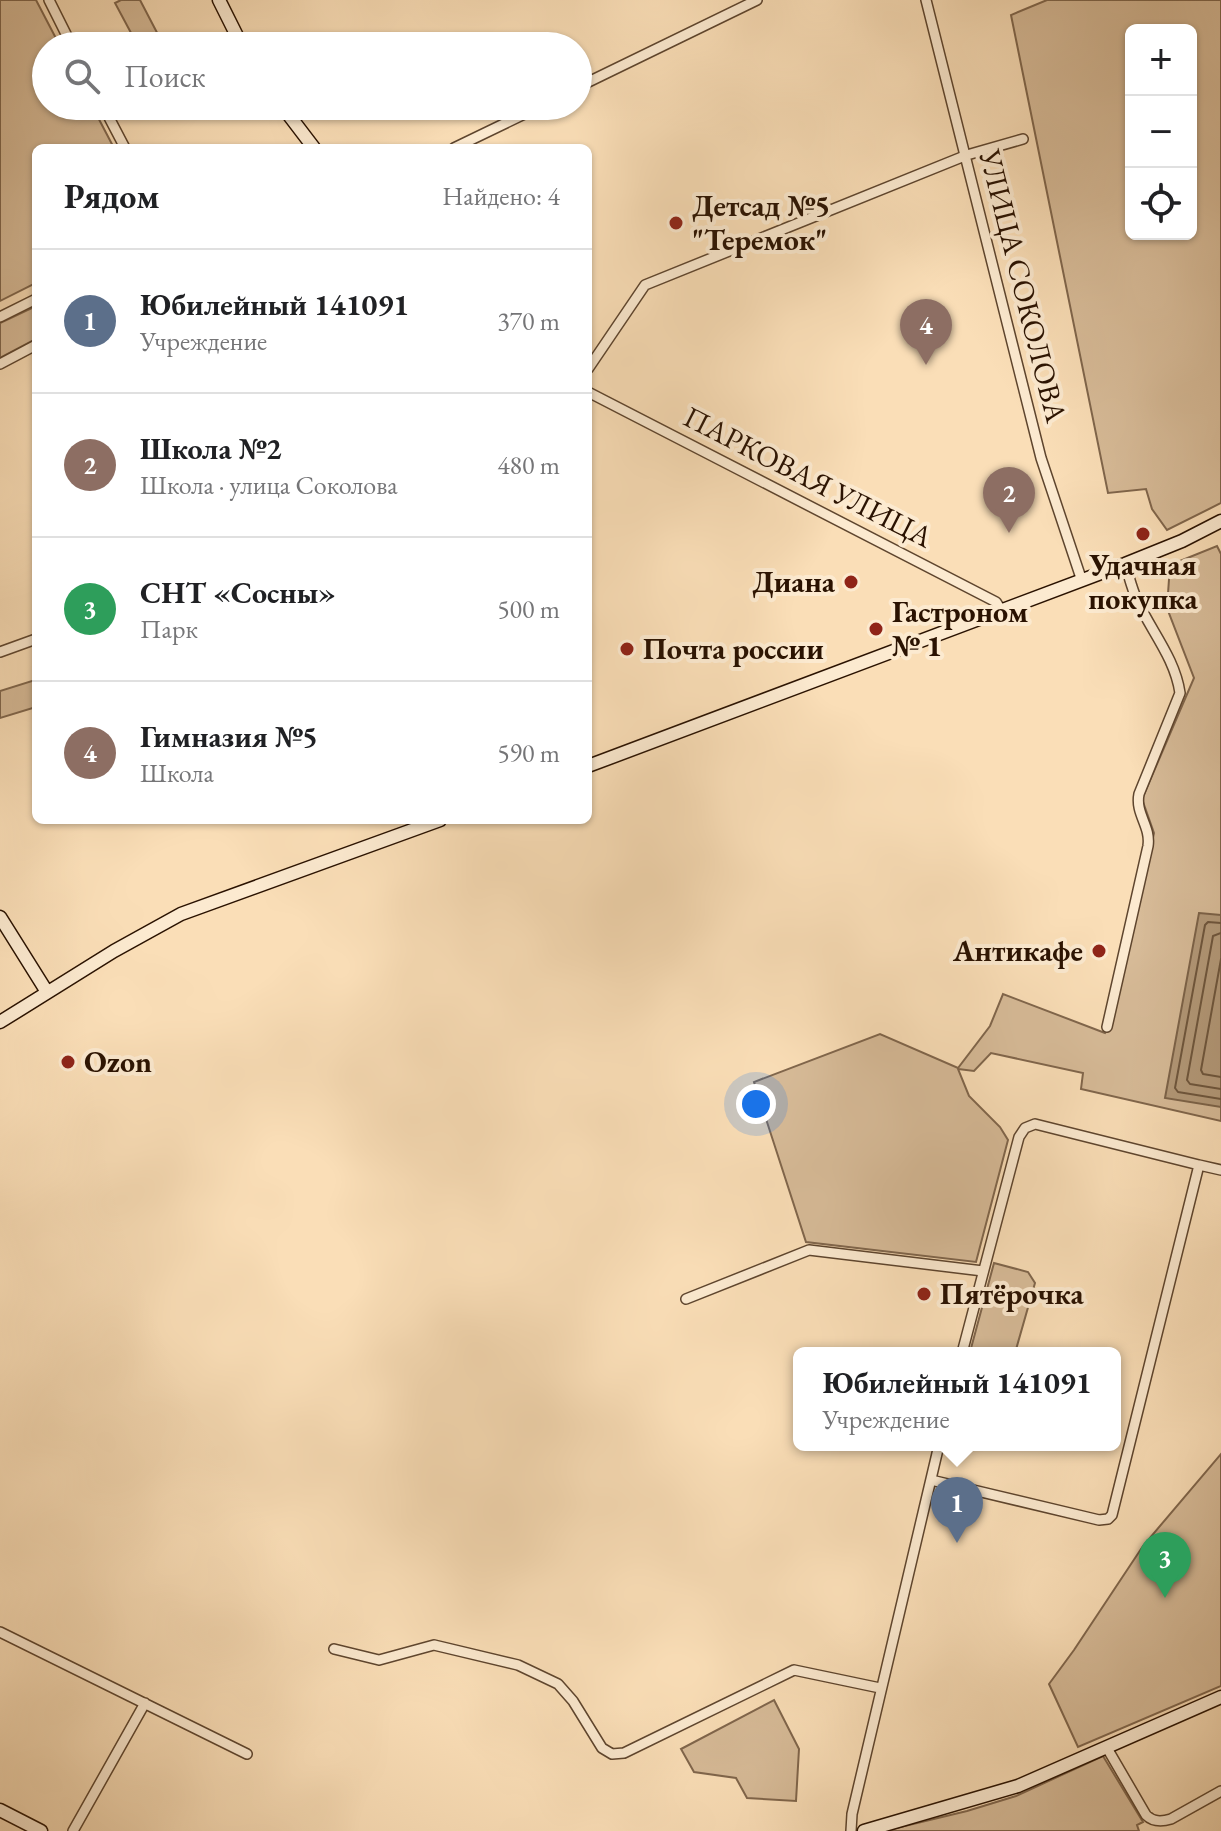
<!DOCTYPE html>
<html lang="ru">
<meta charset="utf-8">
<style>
body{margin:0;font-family:"EB Garamond",serif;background:#f2f2f2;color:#202124}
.controls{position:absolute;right:24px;top:24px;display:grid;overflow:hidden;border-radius:12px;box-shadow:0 2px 6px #0004}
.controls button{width:72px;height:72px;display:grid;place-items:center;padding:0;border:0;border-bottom:2px solid #e0e0e0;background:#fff;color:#202124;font:40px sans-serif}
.you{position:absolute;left:756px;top:1104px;width:28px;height:28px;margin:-20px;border:6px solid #fff;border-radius:50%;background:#1a73e8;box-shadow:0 0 0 12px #1a73e833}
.badge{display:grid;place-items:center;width:52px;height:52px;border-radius:50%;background:#b45309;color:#fff;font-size:26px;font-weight:700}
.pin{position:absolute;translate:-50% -66px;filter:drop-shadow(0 2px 4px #0008)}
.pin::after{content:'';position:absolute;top:42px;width:28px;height:24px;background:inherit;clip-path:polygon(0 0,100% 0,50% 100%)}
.popup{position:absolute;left:793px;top:1347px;width:328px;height:104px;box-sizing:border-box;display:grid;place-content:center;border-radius:12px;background:#fff;filter:drop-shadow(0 2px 6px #0005);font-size:26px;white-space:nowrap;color:#757577}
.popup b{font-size:30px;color:#202124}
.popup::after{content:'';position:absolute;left:50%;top:100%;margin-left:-16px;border:16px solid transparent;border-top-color:#fff}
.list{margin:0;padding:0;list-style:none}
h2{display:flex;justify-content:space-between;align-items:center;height:104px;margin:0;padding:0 32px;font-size:34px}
h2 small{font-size:26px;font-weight:400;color:#757577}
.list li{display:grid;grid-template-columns:52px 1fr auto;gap:24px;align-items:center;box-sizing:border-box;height:144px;padding:0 32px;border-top:2px solid #e0e0e0}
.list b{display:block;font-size:30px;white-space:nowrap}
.list p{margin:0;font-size:26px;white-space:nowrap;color:#757577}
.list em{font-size:26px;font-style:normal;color:#757577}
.icon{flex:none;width:44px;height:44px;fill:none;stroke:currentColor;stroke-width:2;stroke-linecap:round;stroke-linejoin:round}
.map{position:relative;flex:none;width:1221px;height:1831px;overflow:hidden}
.search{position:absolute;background:#fff;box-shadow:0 2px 6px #0004;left:32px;top:32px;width:560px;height:88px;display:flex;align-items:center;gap:20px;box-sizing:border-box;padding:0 28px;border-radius:44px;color:#757577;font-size:30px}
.panel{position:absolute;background:#fff;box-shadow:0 2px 6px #0004;left:32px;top:144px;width:560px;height:680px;border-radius:12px}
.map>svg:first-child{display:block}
</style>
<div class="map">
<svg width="1221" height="1831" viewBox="0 0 1221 1831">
<rect width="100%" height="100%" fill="#fadeb7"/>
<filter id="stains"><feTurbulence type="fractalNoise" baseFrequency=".0025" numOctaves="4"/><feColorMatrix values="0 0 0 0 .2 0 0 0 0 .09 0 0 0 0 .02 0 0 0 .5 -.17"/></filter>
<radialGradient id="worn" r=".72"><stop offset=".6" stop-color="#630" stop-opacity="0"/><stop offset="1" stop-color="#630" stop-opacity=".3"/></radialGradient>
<path fill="#d7bb98" stroke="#80664c" stroke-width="2" fill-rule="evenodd" d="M 0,0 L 36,0 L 60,46 L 46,46 L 46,106 L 92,106 L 114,148 L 36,148 L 36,283 L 0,301 Z
M 121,0 L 140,0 L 164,46 L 138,46 L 115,3 Z
M 1047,0 L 1221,0 L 1221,503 L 1167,530 L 1152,509 L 1146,489 L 1108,493 L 1011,15 ZM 1131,30 L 1191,30 L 1191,234 L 1131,234 Z
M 36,306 L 36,339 L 0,358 L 0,323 Z
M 1217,546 L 1221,554 L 1221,1121 L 1081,1089 L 1083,1073 L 991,1053 L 974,1071 L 958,1069 L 969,1096 L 1000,1127 L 1008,1140 L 976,1262 L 806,1242 L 754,1082 L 880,1034 L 958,1068 L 990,1026 L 1003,994 L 1105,1033 L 1109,1028 L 1154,833 L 1142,799 L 1194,678 L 1167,608 L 1170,565 Z
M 35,680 L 36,707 L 0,718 L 0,691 Z
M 994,1263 L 1028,1272 L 1035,1283 L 1015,1353 L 970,1352 Z
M 1221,1454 L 1221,1686 L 1078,1747 L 1049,1684 L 1074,1650 L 1143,1546 Z
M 774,1700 L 799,1749 L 796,1801 L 747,1798 L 736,1778 L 694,1772 L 681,1749 Z
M 1103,1756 L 1143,1822 L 1137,1825 L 1139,1831 L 884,1831 L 967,1811 L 1016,1796 Z"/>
<path fill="#b39979" stroke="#7c6349" stroke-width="2" d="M 1199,913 L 1221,915 L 1221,1107 L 1165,1098 Z"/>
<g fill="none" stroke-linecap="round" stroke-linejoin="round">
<path stroke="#6e563d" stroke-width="2" d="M 1221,923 L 1208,922 L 1205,925 L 1175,1088 L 1178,1092 L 1221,1099
M 1221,933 L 1213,936 L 1187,1080 L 1190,1084 L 1221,1089
M 1221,959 L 1201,1070 L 1203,1074 L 1221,1077"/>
<defs>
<path id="street" d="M 49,0 L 72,46
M 926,0 L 1041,458 L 1082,581
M 578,87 L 757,0
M 103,106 L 125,148
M 454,148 L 541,106
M 0,317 L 36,299
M 0,364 L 36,345
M 588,369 L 645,285 L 967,155 L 1023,139
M 588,392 L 996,602 L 1001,610
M 0,652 L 36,639
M 1107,1027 L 1148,846 C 1151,826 1135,814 1139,794 L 1180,693 C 1175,658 1151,631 1137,600 C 1132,589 1129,576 1125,564
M 686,1299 L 809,1250 L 983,1271
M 962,1353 L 1019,1137 L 1025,1128 L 1035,1124 L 1199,1165
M 931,1480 L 1099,1520 L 1108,1519 L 1112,1515 L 1199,1165 L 1221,1170
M 0,1632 L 247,1754
M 334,1649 L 379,1660 L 434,1645 L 518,1665 L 558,1684 L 573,1701 L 602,1748 L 612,1754 L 624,1753 L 794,1670 L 880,1688
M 1107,1748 L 1146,1815 C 1153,1822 1161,1822 1171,1819 L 1221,1791
M 73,1831 L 145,1703
M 851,1831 L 852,1814 L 939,1445"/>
<path id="secondary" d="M 219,0 L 242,46
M 282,106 L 314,148
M 588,766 L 1125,564 L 1182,541 L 1221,521
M 0,917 L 47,992
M 0,1022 L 114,951 L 181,914 L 440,820
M 0,1810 L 41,1831
M 864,1831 L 1018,1786 L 1221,1697"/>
</defs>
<use href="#street" stroke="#5e452e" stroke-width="12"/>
<use href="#secondary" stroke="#2a1201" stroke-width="15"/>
<use href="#street" stroke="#fcead0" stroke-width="9"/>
<use href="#secondary" stroke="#fcead0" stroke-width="12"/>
</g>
<g fill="#8f2418" stroke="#fcead0" stroke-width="3">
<circle cx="676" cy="223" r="8"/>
<circle cx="1143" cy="534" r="8"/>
<circle cx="851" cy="582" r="8"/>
<circle cx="876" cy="629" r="8"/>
<circle cx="627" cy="649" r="8"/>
<circle cx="1099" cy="951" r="8"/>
<circle cx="68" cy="1062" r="8"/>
<circle cx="924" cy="1294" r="8"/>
</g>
<g text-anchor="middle" stroke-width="8" stroke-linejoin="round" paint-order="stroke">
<g font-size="30" font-weight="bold" fill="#2a1201" stroke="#fcead0" text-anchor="start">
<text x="692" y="216">Детсад №5<tspan x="692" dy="34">"Теремок"</tspan></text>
<text x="1143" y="575" text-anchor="middle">Удачная<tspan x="1143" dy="34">покупка</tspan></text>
<text x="835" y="592" text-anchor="end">Диана</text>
<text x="892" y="622">Гастроном<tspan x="892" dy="34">№ 1</tspan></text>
<text x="643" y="659">Почта россии</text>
<text x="1083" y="961" text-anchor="end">Антикафе</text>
<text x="84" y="1072">Ozon</text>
<text x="940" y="1304">Пятёрочка</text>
</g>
<g font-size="30" fill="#2a1201" stroke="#fcead0">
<text transform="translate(1023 286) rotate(76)" y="10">УЛИЦА СОКОЛОВА</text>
<text transform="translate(808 477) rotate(27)" y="10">ПАРКОВАЯ УЛИЦА</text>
</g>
</g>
<rect width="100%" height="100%" filter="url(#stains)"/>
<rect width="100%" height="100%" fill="url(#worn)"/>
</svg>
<div class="controls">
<button>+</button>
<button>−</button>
<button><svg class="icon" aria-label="locate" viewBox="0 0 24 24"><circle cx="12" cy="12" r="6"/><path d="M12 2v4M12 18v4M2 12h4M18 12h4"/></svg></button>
</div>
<div class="you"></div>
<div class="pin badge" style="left:957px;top:1543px;background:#5c6f8a">1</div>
<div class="popup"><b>Юбилейный 141091</b>Учреждение</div>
<div class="pin badge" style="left:1009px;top:533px;background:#8d6e63">2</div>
<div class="pin badge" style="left:1165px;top:1598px;background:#2e9e5b">3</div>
<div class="pin badge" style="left:926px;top:365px;background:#8d6e63">4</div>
<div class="search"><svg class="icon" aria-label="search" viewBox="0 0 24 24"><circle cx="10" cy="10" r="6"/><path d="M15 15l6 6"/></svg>Поиск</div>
<section class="panel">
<h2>Рядом<small>Найдено: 4</small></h2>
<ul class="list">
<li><span class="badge" style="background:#5c6f8a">1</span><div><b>Юбилейный 141091</b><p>Учреждение</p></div><em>370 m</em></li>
<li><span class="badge" style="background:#8d6e63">2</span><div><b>Школа №2</b><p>Школа · улица Соколова</p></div><em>480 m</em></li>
<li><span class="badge" style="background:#2e9e5b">3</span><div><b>СНТ «Сосны»</b><p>Парк</p></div><em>500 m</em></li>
<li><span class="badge" style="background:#8d6e63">4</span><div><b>Гимназия №5</b><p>Школа</p></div><em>590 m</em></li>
</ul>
</section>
</div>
